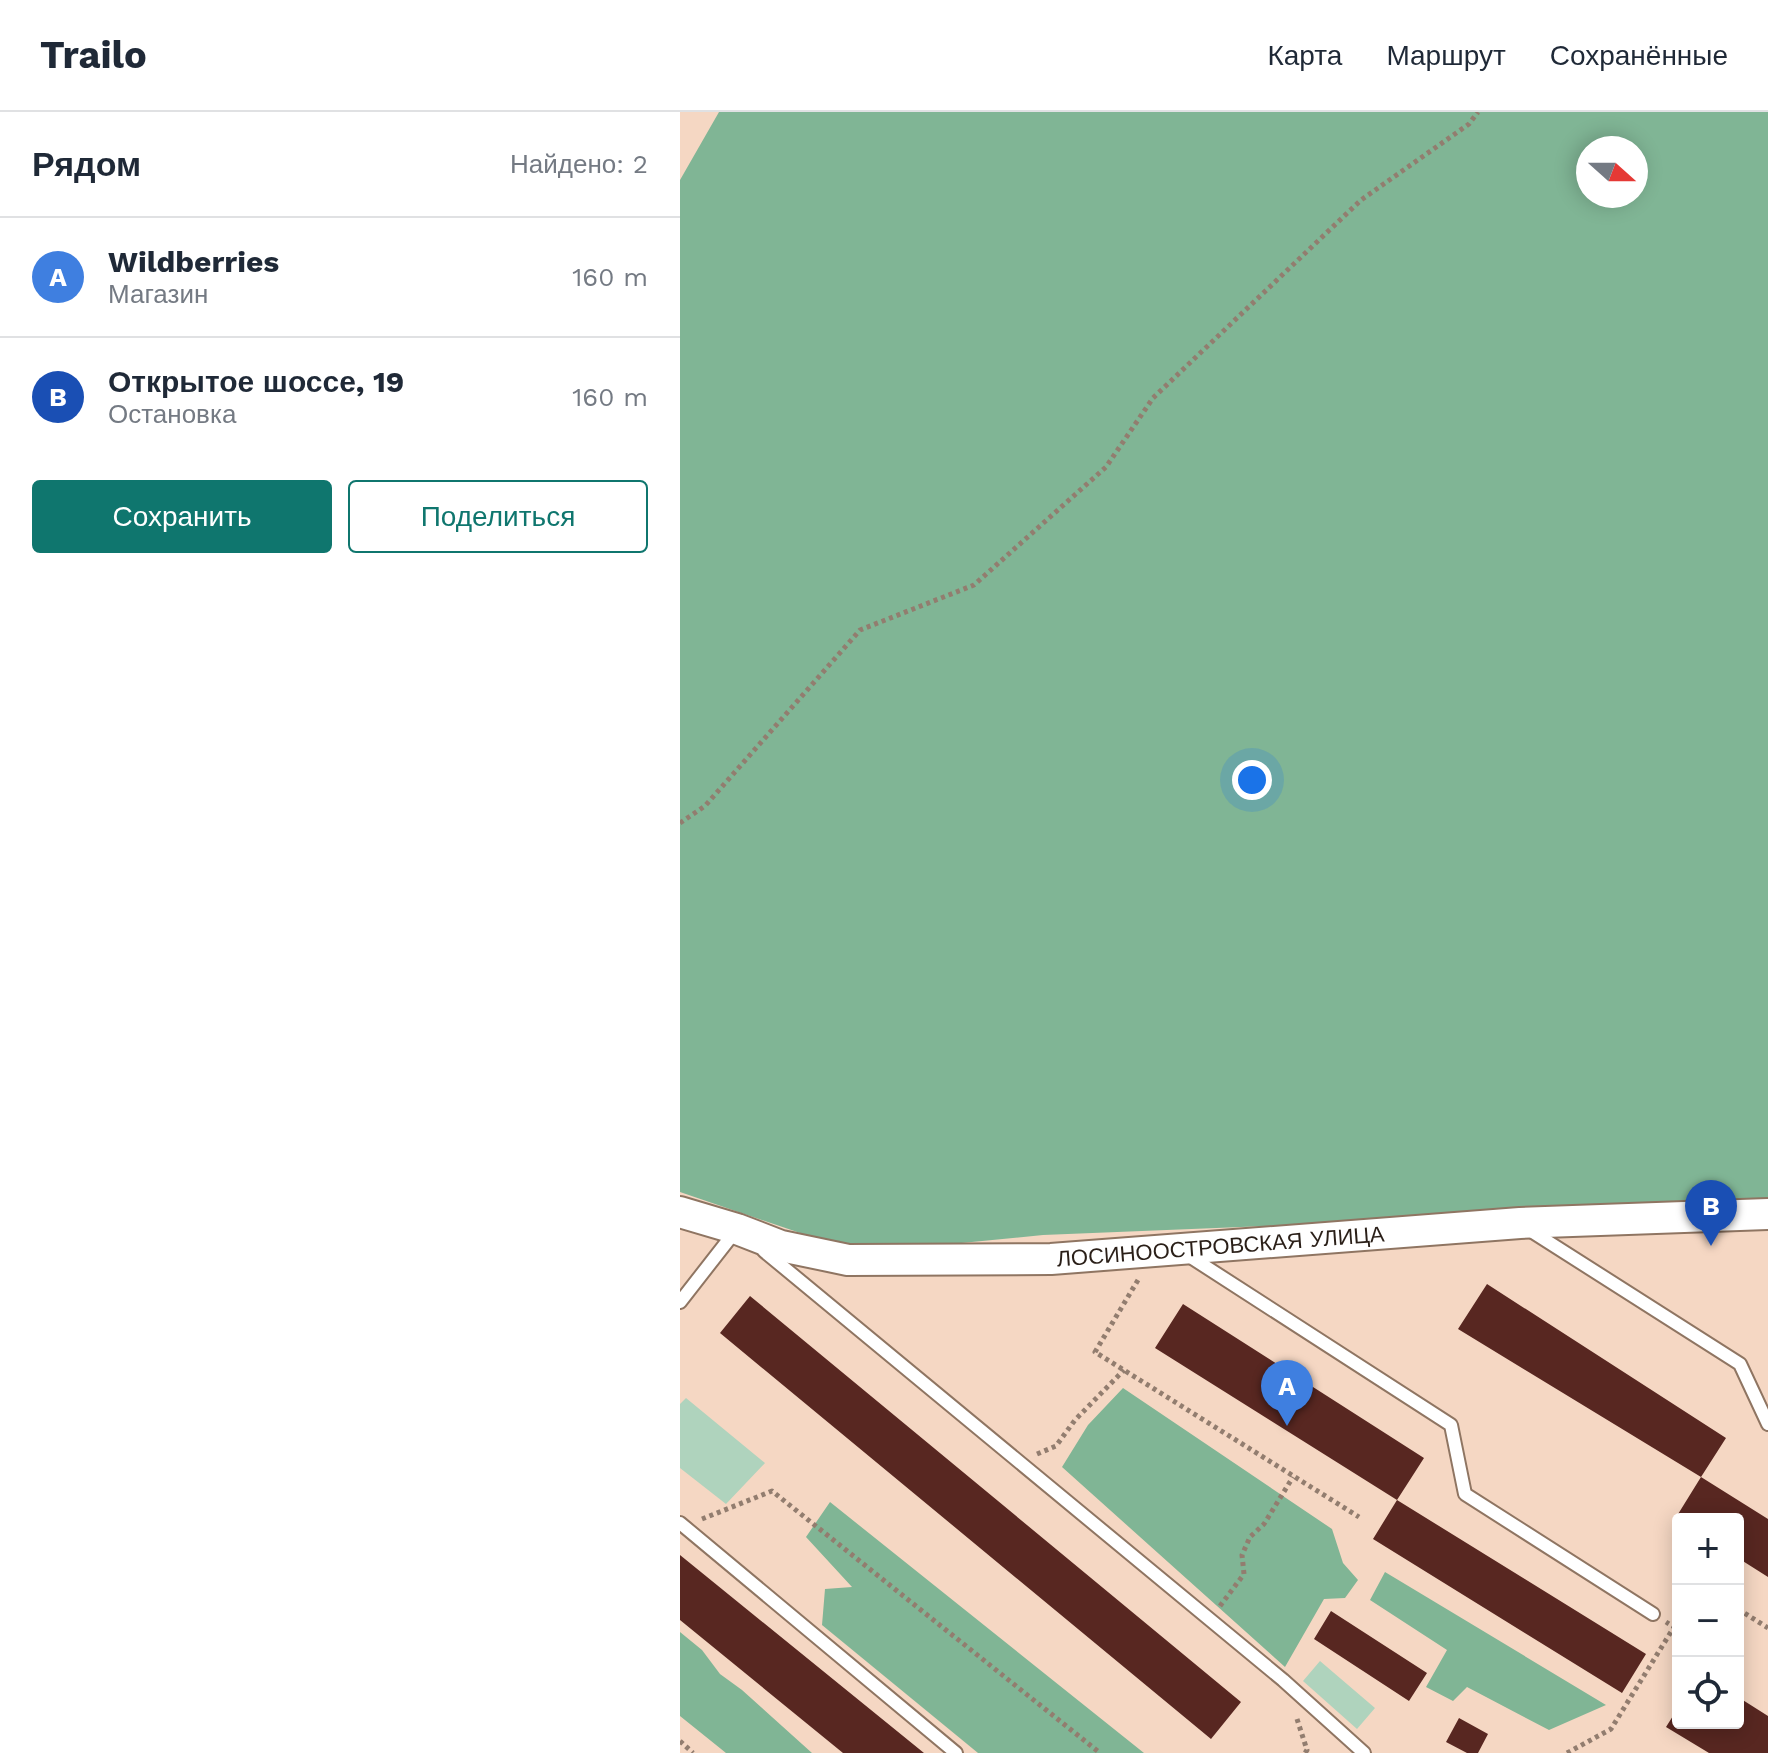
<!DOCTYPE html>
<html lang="ru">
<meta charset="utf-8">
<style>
body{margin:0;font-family:"Work Sans",sans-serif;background:#f2f2f3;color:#1f2937}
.controls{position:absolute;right:24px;bottom:24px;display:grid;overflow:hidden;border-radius:8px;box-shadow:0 4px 20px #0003}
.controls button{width:72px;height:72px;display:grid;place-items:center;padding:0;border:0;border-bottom:2px solid #e0e1e3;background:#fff;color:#1f2937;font:40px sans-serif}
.compass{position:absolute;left:896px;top:24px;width:72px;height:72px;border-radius:50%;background:#fff;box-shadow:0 4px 20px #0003;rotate:111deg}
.you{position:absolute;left:572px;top:668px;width:28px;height:28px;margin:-20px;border:6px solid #fff;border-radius:50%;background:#1a73e8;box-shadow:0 0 0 12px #1a73e833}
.badge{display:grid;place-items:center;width:52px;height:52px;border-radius:50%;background:#0f766e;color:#fff;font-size:26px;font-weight:700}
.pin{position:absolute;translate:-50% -66px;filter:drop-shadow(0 2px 4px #0008)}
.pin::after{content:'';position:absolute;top:42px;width:28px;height:24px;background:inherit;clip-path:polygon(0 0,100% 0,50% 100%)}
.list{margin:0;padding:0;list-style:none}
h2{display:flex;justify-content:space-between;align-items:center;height:104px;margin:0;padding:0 32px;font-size:34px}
h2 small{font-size:26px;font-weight:400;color:#747a83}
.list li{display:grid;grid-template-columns:52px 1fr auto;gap:24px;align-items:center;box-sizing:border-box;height:120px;padding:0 32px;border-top:2px solid #e0e1e3}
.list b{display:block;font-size:30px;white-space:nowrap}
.list p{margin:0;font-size:26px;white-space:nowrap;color:#747a83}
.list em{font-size:26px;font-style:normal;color:#747a83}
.actions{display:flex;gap:16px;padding:24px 32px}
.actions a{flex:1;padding:18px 0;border:2px solid #0f766e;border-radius:8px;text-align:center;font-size:28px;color:#0f766e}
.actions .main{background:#0f766e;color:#fff}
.icon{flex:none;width:44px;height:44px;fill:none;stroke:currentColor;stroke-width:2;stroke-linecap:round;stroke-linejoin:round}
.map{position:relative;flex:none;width:1088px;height:1641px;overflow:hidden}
header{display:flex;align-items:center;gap:48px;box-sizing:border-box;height:112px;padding:0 40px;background:#fff;border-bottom:2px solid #e0e1e3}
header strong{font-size:38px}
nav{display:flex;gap:44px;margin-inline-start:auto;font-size:28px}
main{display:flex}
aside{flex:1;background:#fff}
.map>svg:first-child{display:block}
</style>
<header>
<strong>Trailo</strong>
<nav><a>Карта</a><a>Маршрут</a><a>Сохранённые</a></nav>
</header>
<main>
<aside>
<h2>Рядом<small>Найдено: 2</small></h2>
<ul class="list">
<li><span class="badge" style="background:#3f7fe0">A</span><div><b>Wildberries</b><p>Магазин</p></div><em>160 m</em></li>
<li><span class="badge" style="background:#1a4fb4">B</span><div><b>Открытое шоссе, 19</b><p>Остановка</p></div><em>160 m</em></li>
</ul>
<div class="actions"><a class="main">Сохранить</a><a>Поделиться</a></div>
</aside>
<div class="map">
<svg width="1088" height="1641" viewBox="0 0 1088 1641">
<rect width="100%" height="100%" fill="#f5d7c3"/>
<path fill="#afd3bd" d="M 6,1286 L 85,1351 L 46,1392 L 0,1356 L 0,1292 Z
M 640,1549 L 695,1596 L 677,1617 L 623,1569 Z"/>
<path fill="#80b595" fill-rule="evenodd" d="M 39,0 L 1088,0 L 1088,1094 L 363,1123 L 179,1141 L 0,1080 L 0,68 ZM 908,36 L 956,36 L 956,84 L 908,84 Z
M 443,1276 L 652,1417 L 663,1451 L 678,1468 L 665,1486 L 644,1487 L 605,1555 L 382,1355 L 408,1313 Z
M 150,1390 L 464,1641 L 298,1641 L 142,1513 L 145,1477 L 172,1475 L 126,1425 Z
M 705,1460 L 926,1593 L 869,1618 L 787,1575 L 773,1589 L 746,1575 L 767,1538 L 690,1488 Z
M 0,1520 L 22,1538 L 40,1562 L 62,1578 L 132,1641 L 46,1641 L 0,1604 Z"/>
<path fill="#582721" d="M 807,1172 L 1046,1326 L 1021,1365 L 778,1217 Z
M 70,1184 L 561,1590 L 531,1627 L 40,1221 Z
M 503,1192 L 744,1346 L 717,1388 L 475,1236 Z
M 1021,1365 L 1088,1407 L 1088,1465 L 1058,1446 L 1058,1407 L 995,1407 Z
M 717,1388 L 966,1542 L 942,1581 L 693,1427 Z
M 0,1443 L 244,1641 L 163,1641 L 0,1508 Z
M 651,1499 L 747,1561 L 729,1589 L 634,1527 Z
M 1058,1585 L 1088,1604 L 1088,1641 L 1029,1641 L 986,1615 L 998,1596 L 998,1611 L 1058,1611 Z
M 779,1606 L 808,1622 L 798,1641 L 787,1641 L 766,1630 Z"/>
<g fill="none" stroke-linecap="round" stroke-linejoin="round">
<defs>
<path id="service" d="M 848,1117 L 1060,1252 L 1088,1312
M 84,1139 L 603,1568 L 684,1641
M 506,1142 L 771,1313 L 785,1382 L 973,1502
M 0,1190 L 57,1117
M 0,1411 L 276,1641"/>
<g id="tertiary">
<path id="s1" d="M 0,1100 L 57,1117 L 101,1134 L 168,1148 L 371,1147 L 840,1111 L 1088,1102"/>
</g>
</defs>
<use href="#service" stroke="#8f7562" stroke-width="16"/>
<use href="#tertiary" stroke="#8f7562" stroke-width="34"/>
<path stroke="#927d6f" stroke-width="5" stroke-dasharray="4 4" stroke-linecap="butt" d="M 0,711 L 25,694 L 180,518 L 294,473 L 426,355 L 473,286 L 681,88 L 789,12 L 798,0
M 458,1168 L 415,1240 L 679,1405
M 357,1342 L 376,1334 L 395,1308 L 444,1258
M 22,1407 L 92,1379 L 420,1641
M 540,1494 L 564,1462 L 562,1443 L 570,1425 L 584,1412 L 613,1365
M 1058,1497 L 1088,1516
M 617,1607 L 627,1638 L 625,1641
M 0,1629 L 13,1641
M 887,1641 L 931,1617 L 994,1515 L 986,1510"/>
<use href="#service" stroke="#fff" stroke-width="12"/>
<use href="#tertiary" stroke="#fff" stroke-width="30"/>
</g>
<g text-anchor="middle" stroke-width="8" stroke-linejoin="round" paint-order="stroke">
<g font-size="22" fill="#2a1f18" stroke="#f5d7c3">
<text dy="8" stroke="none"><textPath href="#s1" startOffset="548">ЛОСИНООСТРОВСКАЯ УЛИЦА</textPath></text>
</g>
</g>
</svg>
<div class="controls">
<button>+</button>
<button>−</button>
<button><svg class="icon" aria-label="locate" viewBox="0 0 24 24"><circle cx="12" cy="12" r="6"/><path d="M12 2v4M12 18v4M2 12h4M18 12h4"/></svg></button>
</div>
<svg class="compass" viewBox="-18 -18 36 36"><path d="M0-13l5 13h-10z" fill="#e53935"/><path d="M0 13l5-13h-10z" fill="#747a83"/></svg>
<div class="you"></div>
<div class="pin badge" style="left:607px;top:1314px;background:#3f7fe0">A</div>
<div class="pin badge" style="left:1031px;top:1134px;background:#1a4fb4">B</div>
</div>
</main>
